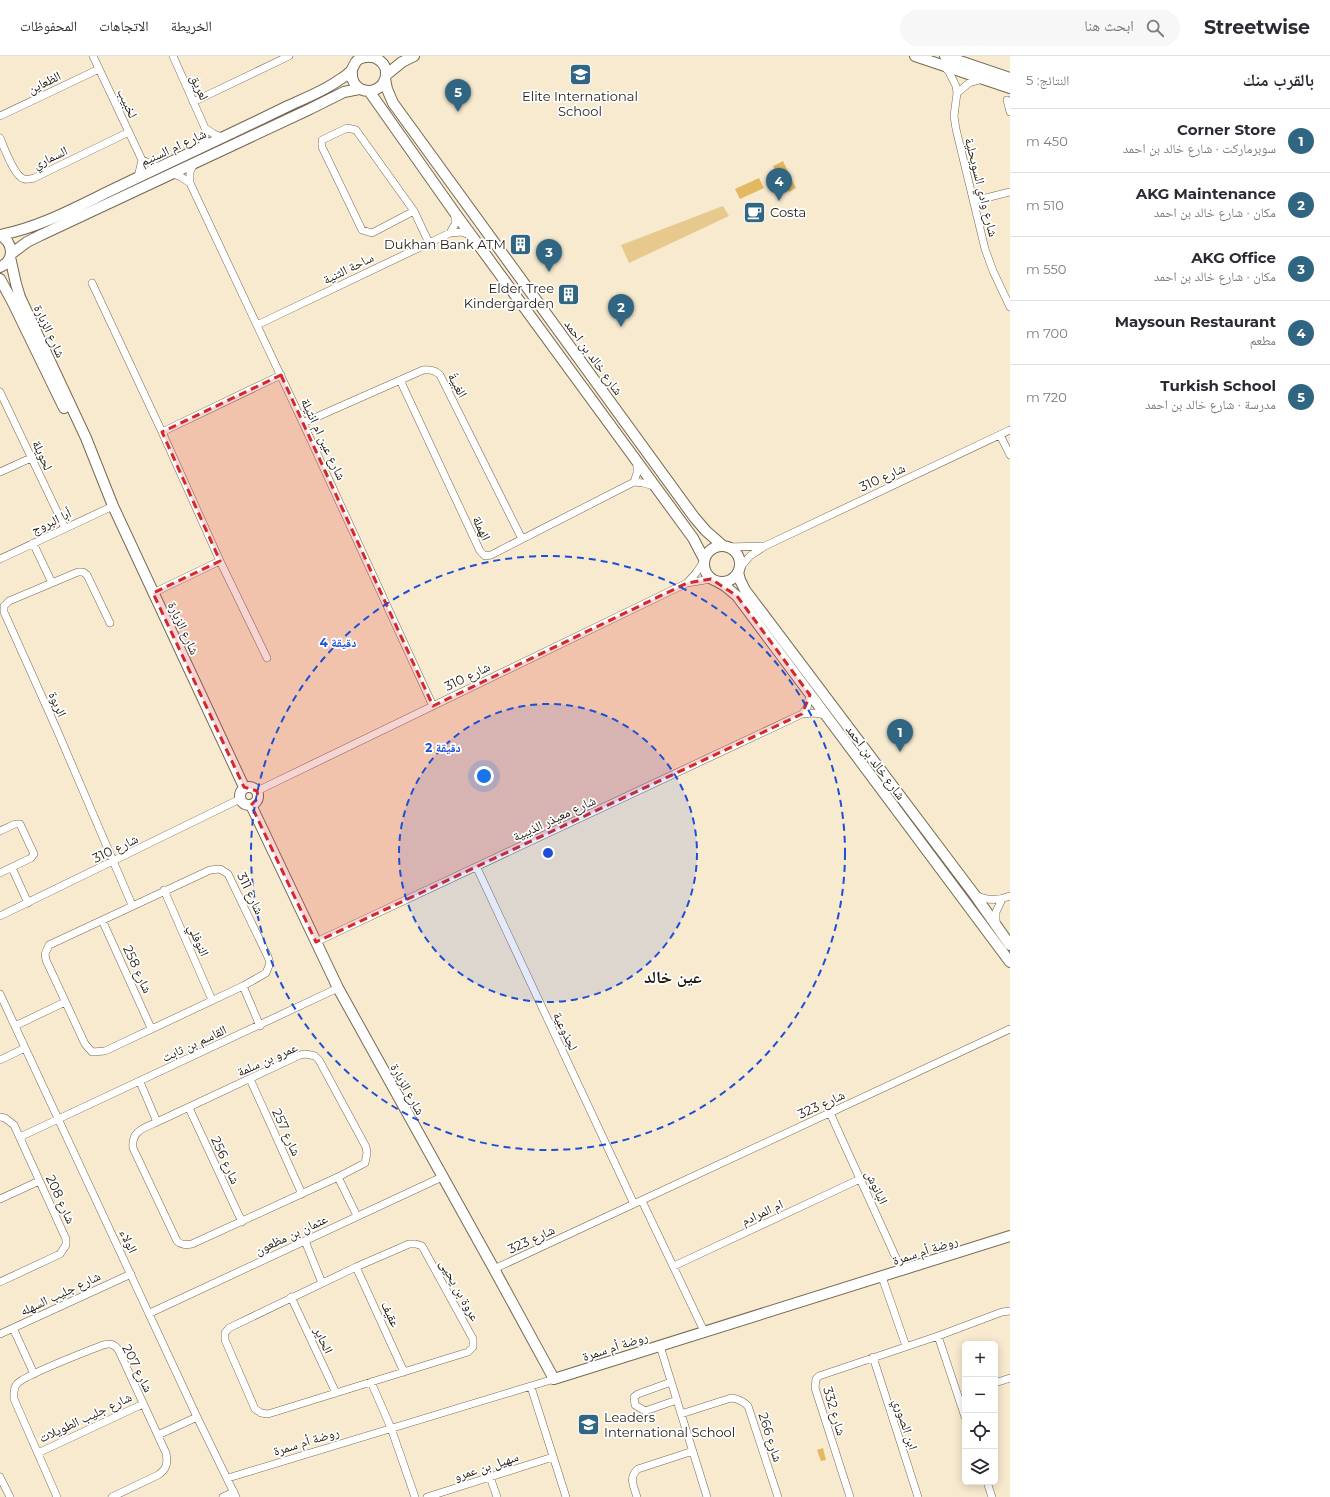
<!DOCTYPE html>
<html lang="ar">
<meta charset="utf-8">
<style>
body{margin:0;font-family:Montserrat,"Noto Naskh Arabic",sans-serif;background:#f7f7f7;color:#2b2b33;direction:rtl}
.controls{position:absolute;right:12px;bottom:12px;display:grid;overflow:hidden;border-radius:6px;box-shadow:0 2px 10px #0003}
.controls button{width:36px;height:36px;display:grid;place-items:center;padding:0;border:0;border-bottom:1px solid #e1e1e2;background:#fff;color:#2b2b33;font:20px sans-serif}
.you{position:absolute;left:484px;top:720px;width:14px;height:14px;margin:-10px;border:3px solid #fff;border-radius:50%;background:#1a73e8;box-shadow:0 0 0 6px #1a73e833}
.badge{display:grid;place-items:center;width:26px;height:26px;border-radius:50%;background:#306681;color:#fff;font-size:13px;font-weight:700}
.pin{position:absolute;translate:-50% -33px;filter:drop-shadow(0 1px 2px #0008)}
.pin::after{content:'';position:absolute;top:21px;width:14px;height:12px;background:inherit;clip-path:polygon(0 0,100% 0,50% 100%)}
.list{margin:0;padding:0;list-style:none}
h2{display:flex;justify-content:space-between;align-items:center;height:52px;margin:0;padding:0 16px;font-size:17px}
h2 small{font-size:13px;font-weight:400;color:#7c7c81}
.list li{display:grid;grid-template-columns:26px 1fr auto;gap:12px;align-items:center;box-sizing:border-box;height:64px;padding:0 16px;border-top:1px solid #e1e1e2}
.list b{display:block;font-size:15px;white-space:nowrap}
.list p{margin:0;font-size:13px;white-space:nowrap;color:#7c7c81}
.list em{font-size:13px;font-style:normal;color:#7c7c81}
.icon{flex:none;width:22px;height:22px;fill:none;stroke:currentColor;stroke-width:2;stroke-linecap:round;stroke-linejoin:round}
.map{position:relative;flex:none;width:1010px;height:1441px;overflow:hidden;direction:ltr}
header{display:flex;align-items:center;gap:24px;box-sizing:border-box;height:56px;padding:0 20px;background:#fff;border-bottom:1px solid #e1e1e2}
header strong{font-size:19px}
nav{display:flex;gap:22px;margin-inline-start:auto;font-size:14px}
.search{width:280px;height:36px;background:#f7f7f7;display:flex;align-items:center;gap:10px;box-sizing:border-box;padding:0 14px;border-radius:22px;color:#7c7c81;font-size:15px}
main{display:flex}
aside{flex:1;background:#fff}
.map>svg:first-child{display:block}
</style>
<header>
<strong>Streetwise</strong>
<div class="search"><svg class="icon" aria-label="search" viewBox="0 0 24 24"><circle cx="10" cy="10" r="6"/><path d="M15 15l6 6"/></svg>ابحث هنا</div>
<nav><a>الخريطة</a><a>الاتجاهات</a><a>المحفوظات</a></nav>
</header>
<main>
<aside>
<h2>بالقرب منك<small>النتائج: 5</small></h2>
<ul class="list">
<li><span class="badge">1</span><div><b>Corner Store</b><p>سوبرماركت · شارع خالد بن احمد</p></div><em>450 m</em></li>
<li><span class="badge">2</span><div><b>AKG Maintenance</b><p>مكان · شارع خالد بن احمد</p></div><em>510 m</em></li>
<li><span class="badge">3</span><div><b>AKG Office</b><p>مكان · شارع خالد بن احمد</p></div><em>550 m</em></li>
<li><span class="badge">4</span><div><b>Maysoun Restaurant</b><p>مطعم</p></div><em>700 m</em></li>
<li><span class="badge">5</span><div><b>Turkish School</b><p>مدرسة · شارع خالد بن احمد</p></div><em>720 m</em></li>
</ul>
</aside>
<div class="map">
<svg width="1010" height="1441" viewBox="0 0 1010 1441">
<rect width="100%" height="100%" fill="#f8eacf"/>
<path fill="#e8c98d" d="M 723,150 L 729,160 L 629,207 L 621,189 Z"/>
<path fill="#e4b860" d="M 783,105 L 796,132 L 789,136 L 787,133 L 785,135 L 773,110 Z
M 759,122 L 764,132 L 740,143 L 735,133 Z
M 823,1392 L 826,1404 L 821,1405 L 817,1394 Z"/>
<g fill="none" stroke-linecap="round" stroke-linejoin="round">
<defs>
<path id="street" d="M 93,0 L 142,104 L 138,121
M 173,0 L 205,72 L 205,82 L 201,92
M 944,10 L 949,16 L 956,30 L 957,37 L 954,60 L 956,73 L 985,193 L 993,215 L 1010,251
M 957,37 L 969,27 L 983,23
M 1007,44 L 1010,56
M 193,46 L 289,0
M 0,60 L 99,13
M 205,72 L 214,78 L 224,82
M 0,82 C 4,91 14,120 24,123 C 27,124 30,123 34,122 L 129,76
M 142,104 L 158,111
M 194,107 L 190,116 L 190,127 L 303,367 L 433,650
M 171,117 L 181,121 L 190,127
M 974,145 L 1010,136
M 414,155 L 372,177 L 362,174 L 322,91 L 322,84 L 347,72 L 356,74 L 414,155 L 429,187
M 450,177 L 455,168 L 455,157
M 92,227 L 162,376
M 257,269 L 450,177 L 462,176 L 472,180
M 400,324 L 480,495 L 485,500 L 491,499 L 634,426 L 643,427 L 654,430
M 0,336 L 65,472
M 303,367 L 423,314 C 430,313 435,314 440,319 L 522,483
M 1000,379 L 1010,399
M 0,416 L 31,402
M 634,426 L 637,417 L 637,406
M 33,487 L 52,527
M 728,491 L 763,490
M 0,503 L 113,450
M 220,505 L 267,602
M 739,513 L 750,500 L 765,490 L 1010,374
M 687,527 L 696,517 L 704,505
M 153,537 L 220,505 L 162,376 L 281,319
M 110,567 L 87,519 L 83,516 L 78,516 L 9,545 L 4,550 L 4,556 L 57,674 L 132,849
M 802,658 L 807,652 L 810,639
M 257,735 L 687,527 L 711,523
M 0,775 L 15,768 L 20,768 L 34,798 L 31,802 L 0,817
M 12,812 L 28,847
M 477,812 L 634,1148
M 220,813 L 228,818 L 268,901 L 270,907 L 266,917 L 243,930 L 105,995 L 92,996 L 85,988 L 46,904 L 45,898 L 49,889 L 210,814 Z
M 164,834 L 212,944
M 976,839 C 987,845 998,845 1010,840
M 0,860 L 240,743
M 102,864 L 151,972
M 996,869 L 996,856 L 1002,843
M 316,886 L 802,658 L 814,657 L 826,659
M 243,930 L 260,970
M 0,938 L 197,1361 L 236,1441
M 15,970 L 65,946
M 306,998 L 315,1000 L 319,1004 L 366,1091 L 367,1097 L 365,1107 L 338,1121 L 192,1188 C 185,1189 181,1189 177,1185 L 133,1092 C 131,1075 144,1072 157,1066 L 300,999 Z
M 0,1004 L 25,992
M 250,1023 L 302,1138
M 140,1026 L 157,1066
M 189,1052 L 242,1166
M 830,1057 L 902,1215
M 0,1061 L 5,1062 L 14,1069 L 66,1183 L 66,1189 L 60,1198 L 0,1226
M 20,1081 L 338,932
M 338,1121 L 357,1160
M 0,1143 L 39,1125
M 642,1145 L 704,1275
M 305,1185 L 322,1227
M 409,1188 L 416,1188 L 422,1190 L 473,1283 L 473,1291 L 468,1296 L 268,1358 L 261,1357 L 255,1353 L 225,1284 L 225,1277 L 229,1272 L 356,1211 Z
M 674,1210 L 860,1123
M 356,1211 L 404,1316
M 494,1213 L 1010,973
M 882,1221 L 906,1290
M 291,1241 L 336,1337
M 150,1257 L 442,1121
M 13,1272 L 34,1318
M 0,1278 L 131,1218
M 938,1280 L 965,1361
M 660,1290 L 707,1441
M 873,1301 L 918,1441
M 371,1326 L 391,1372 L 415,1441
M 671,1326 L 638,1338 L 634,1341 L 635,1349 L 645,1355 L 677,1344
M 995,1327 L 1010,1322
M 531,1331 L 566,1441
M 681,1358 L 731,1342 C 739,1343 743,1345 748,1350 L 778,1441
M 158,1379 L 197,1361
M 38,1397 L 143,1348
M 0,1421 L 10,1441
M 490,1421 L 497,1441
M 228,1422 L 554,1323
M 987,1426 L 992,1441
M 57,1441 L 14,1343 C 14,1338 13,1332 17,1328 C 24,1319 88,1295 103,1289 C 111,1287 115,1288 119,1295 L 166,1397 C 168,1407 167,1413 158,1419 L 112,1441
M 223,1441 L 234,1436
M 427,1441 L 553,1401
M 637,1441 C 634,1431 628,1421 638,1413 L 693,1395
M 850,1441 L 815,1332 L 816,1323 L 819,1320 L 938,1280 L 1002,1256 L 1010,1255"/>
<path id="secondary" d="M 915,0 L 1010,32
M 945,0 L 1010,22
M 386,19 L 402,6 L 414,0
M 385,23 L 387,33 L 393,47 L 694,461 L 706,475 L 722,489
M 369,35 L 455,157 L 693,482 L 704,503
M 0,179 C 42,171 80,149 118,131 C 174,104 231,78 288,50 C 305,42 324,35 339,24 C 343,22 348,18 351,15 C 354,11 354,6 359,3 C 365,0 374,0 379,4 C 383,7 386,11 386,16 C 387,41 349,42 352,14
M 0,179 C 13,186 16,204 0,211
M 11,198 L 27,186 L 41,179 L 310,53 L 344,36 L 359,33
M 10,201 L 16,228 L 20,241 L 86,382 L 113,450 L 244,731
M 0,223 L 12,245 L 64,352
M704 508a18 18 0 1 1 36 0a18 18 0 1 1-36 0Z
M 738,516 L 740,524 L 745,534 L 974,838 L 1010,889
M 718,526 L 725,530 L 737,540 L 1010,906
M240 740a9 9 0 1 1 18 0a9 9 0 1 1-18 0Z
M 251,749 L 338,932 L 494,1213 L 554,1323 L 1010,1180"/>
</defs>
<use href="#street" stroke="#766952" stroke-width="8"/>
<use href="#secondary" stroke="#766952" stroke-width="12"/>
<use href="#street" stroke="#fff" stroke-width="7"/>
<use href="#secondary" stroke="#fff" stroke-width="10"/>
</g>
<path fill="#d62828" fill-opacity="0.2" stroke="#d62828" stroke-width="3" stroke-dasharray="8 5" stroke-linejoin="round" d="M 281,319 L 433,650 L 687,527 L 711,523 L 737,540 L 810,639 L 802,658 L 316,886 L 251,749 L 258,742 L 257,735 L 244,731 L 153,537 L 220,505 L 162,376 Z"/>
<circle cx="548" cy="797" r="149" fill="#1d4ed8" fill-opacity=".12"/>
<g fill="none" stroke="#1d4ed8" stroke-width="2" stroke-dasharray="7 5">
<circle cx="548" cy="797" r="149"/>
<circle cx="548" cy="797" r="297"/>
</g>
<defs>
<symbol id="school-square" viewBox="-11 -11 22 22"><rect x="-9" y="-9" width="18" height="18" rx="4" fill="#306681" stroke="#fff"/><path d="M0-5L7-2L0 1L-7-2ZM-4 1L0 2.5L4 1V4Q0 6-4 4Z" fill="#fff"/></symbol>
<symbol id="cafe-square" viewBox="-11 -11 22 22"><rect x="-9" y="-9" width="18" height="18" rx="4" fill="#306681" stroke="#fff"/><path d="M-5.5-4.5H6V0H3Q3 3.5 0 3.5H-2.5Q-5.5 3.5-5.5 0ZM3-3.2v2h1.7v-2ZM-6 4.5H4V6H-6Z" fill="#fff"/></symbol>
<symbol id="building-square" viewBox="-11 -11 22 22"><rect x="-9" y="-9" width="18" height="18" rx="4" fill="#306681" stroke="#fff"/><path d="M-4-6H4V6H1V3H-1V6H-4ZM-2.5-4.3h1.7v1.8h-1.7ZM.8-4.3h1.7v1.8H.8ZM-2.5-1h1.7V.8h-1.7ZM.8-1h1.7V.8H.8Z" fill="#fff"/></symbol>
</defs>
<g fill-rule="evenodd">
<use href="#school-square" x="568" y="6" width="25" height="25"/>
<use href="#cafe-square" x="742" y="144" width="25" height="25"/>
<use href="#building-square" x="508" y="176" width="25" height="25"/>
<use href="#building-square" x="556" y="226" width="25" height="25"/>
<use href="#school-square" x="576" y="1356" width="25" height="25"/>
</g>
<g text-anchor="middle" stroke-width="3.5" stroke-linejoin="round" paint-order="stroke">
<g font-size="13" fill="#221c13" stroke="#fff">
<text transform="translate(44 26) rotate(-26)" y="5">الظعاين</text>
<text transform="translate(200 31) rotate(66)" y="5">لعريق</text>
<text transform="translate(128 47) rotate(65)" y="5">لخبيب</text>
<text transform="translate(173 91) rotate(-25)" y="5">شارع ام السنيم</text>
<text transform="translate(50 101) rotate(-25)" y="5">السماري</text>
<text transform="translate(982 131) rotate(76)" y="5">شارع وادي السويحلية</text>
<text transform="translate(348 212) rotate(-26)" y="5">ساحة الثنية</text>
<text transform="translate(50 275) rotate(65)" y="5">شارع الزبارة</text>
<text transform="translate(594 301) rotate(54)" y="5">شارع خالد بن احمد</text>
<text transform="translate(458 329) rotate(62)" y="5">الغبيةّ</text>
<text transform="translate(324 383) rotate(65)" y="5">شارع عين ام انثيلة</text>
<text transform="translate(43 399) rotate(65)" y="5">لحويلة</text>
<text transform="translate(882 421) rotate(-25)" y="5">شارع 310</text>
<text transform="translate(51 465) rotate(-25)" y="5">أبا البروج</text>
<text transform="translate(482 472) rotate(65)" y="5">الهملة</text>
<text transform="translate(184 572) rotate(65)" y="5">شارع الزبارة</text>
<text transform="translate(467 620) rotate(-26)" y="5">شارع 310</text>
<text transform="translate(58 648) rotate(66)" y="5">الربوة</text>
<text transform="translate(876 706) rotate(53)" y="5">شارع خالد بن احمد</text>
<text transform="translate(554 762) rotate(-25)" y="5">شارع معيذر الذيبية</text>
<text transform="translate(115 792) rotate(-26)" y="5">شارع 310</text>
<text transform="translate(251 837) rotate(64)" y="5">شارع 311</text>
<text transform="translate(199 884) rotate(66)" y="5">النوفلي</text>
<text transform="translate(138 913) rotate(65)" y="5">شارع 258</text>
<text transform="translate(566 975) rotate(65)" y="5">لجذوعية</text>
<text transform="translate(194 987) rotate(-25)" y="5">القاسم بن ثابت</text>
<text transform="translate(267 1003) rotate(-24)" y="5">عمرو بن سلمة</text>
<text transform="translate(408 1033) rotate(61)" y="5">شارع الزبارة</text>
<text transform="translate(821 1048) rotate(-25)" y="5">شارع 323</text>
<text transform="translate(287 1076) rotate(65)" y="5">شارع 257</text>
<text transform="translate(226 1104) rotate(65)" y="5">شارع 256</text>
<text transform="translate(877 1131) rotate(65)" y="5">البانوش</text>
<text transform="translate(61 1143) rotate(65)" y="5">شارع 208</text>
<text transform="translate(762 1156) rotate(-25)" y="5">ام المرادم</text>
<text transform="translate(291 1178) rotate(-25)" y="5">عثمان بن مظعون</text>
<text transform="translate(531 1183) rotate(-25)" y="5">شارع 323</text>
<text transform="translate(129 1185) rotate(65)" y="5">الولاء</text>
<text transform="translate(925 1194) rotate(-18)" y="5">روضة أم سمرة</text>
<text transform="translate(460 1234) rotate(61)" y="5">عروة بن يحيى</text>
<text transform="translate(60 1237) rotate(-25)" y="5">شارع جليب السهله</text>
<text transform="translate(391 1258) rotate(65)" y="5">عقيف</text>
<text transform="translate(324 1284) rotate(65)" y="5">الحاير</text>
<text transform="translate(615 1290) rotate(-18)" y="5">روضة أم سمرة</text>
<text transform="translate(138 1312) rotate(63)" y="5">شارع 207</text>
<text transform="translate(835 1355) rotate(73)" y="5">شارع 332</text>
<text transform="translate(85 1361) rotate(-25)" y="5">شارع جليب الطويلات</text>
<text transform="translate(906 1368) rotate(72)" y="5">ابن الصوري</text>
<text transform="translate(771 1381) rotate(72)" y="5">شارع 266</text>
<text transform="translate(306 1385) rotate(-17)" y="5">روضة أم سمرة</text>
<text transform="translate(486 1410) rotate(-18)" y="5">سهيل بن عمرو</text>
</g>
<g font-size="13" fill="#221c13" stroke="#fff" text-anchor="start">
<text x="580" y="45" text-anchor="middle">Elite International<tspan x="580" dy="15">School</tspan></text>
<text x="770" y="161">Costa</text>
<text x="506" y="193" text-anchor="end">Dukhan Bank ATM</text>
<text x="554" y="237" text-anchor="end">Elder Tree<tspan x="554" dy="15">Kindergarden</tspan></text>
<text x="604" y="1366">Leaders<tspan x="604" dy="15">International School</tspan></text>
</g>
<g font-size="17" font-weight="bold" fill="#221c13" stroke="#fff">
<text x="673" y="927">عين خالد</text>
</g>
</g>
<circle cx="548" cy="797" r="6" fill="#1d4ed8" stroke="#fff" stroke-width="2"/>
<g font-size="12" text-anchor="middle" font-weight="bold" fill="#1d4ed8" stroke="#fff" stroke-width="3.5" stroke-linejoin="round" paint-order="stroke">
<text x="338" y="591">4 دقيقة</text>
<text x="443" y="696">2 دقيقة</text>
</g>
</svg>
<div class="controls">
<button>+</button>
<button>−</button>
<button><svg class="icon" aria-label="locate" viewBox="0 0 24 24"><circle cx="12" cy="12" r="6"/><path d="M12 2v4M12 18v4M2 12h4M18 12h4"/></svg></button>
<button><svg class="icon" aria-label="layers" viewBox="0 0 24 24"><path d="M12 4l9 5-9 5-9-5zM3 14l9 5 9-5"/></svg></button>
</div>
<div class="you"></div>
<div class="pin badge" style="left:900px;top:696px">1</div>
<div class="pin badge" style="left:621px;top:271px">2</div>
<div class="pin badge" style="left:549px;top:216px">3</div>
<div class="pin badge" style="left:779px;top:145px">4</div>
<div class="pin badge" style="left:458px;top:56px">5</div>
</div>
</main>
